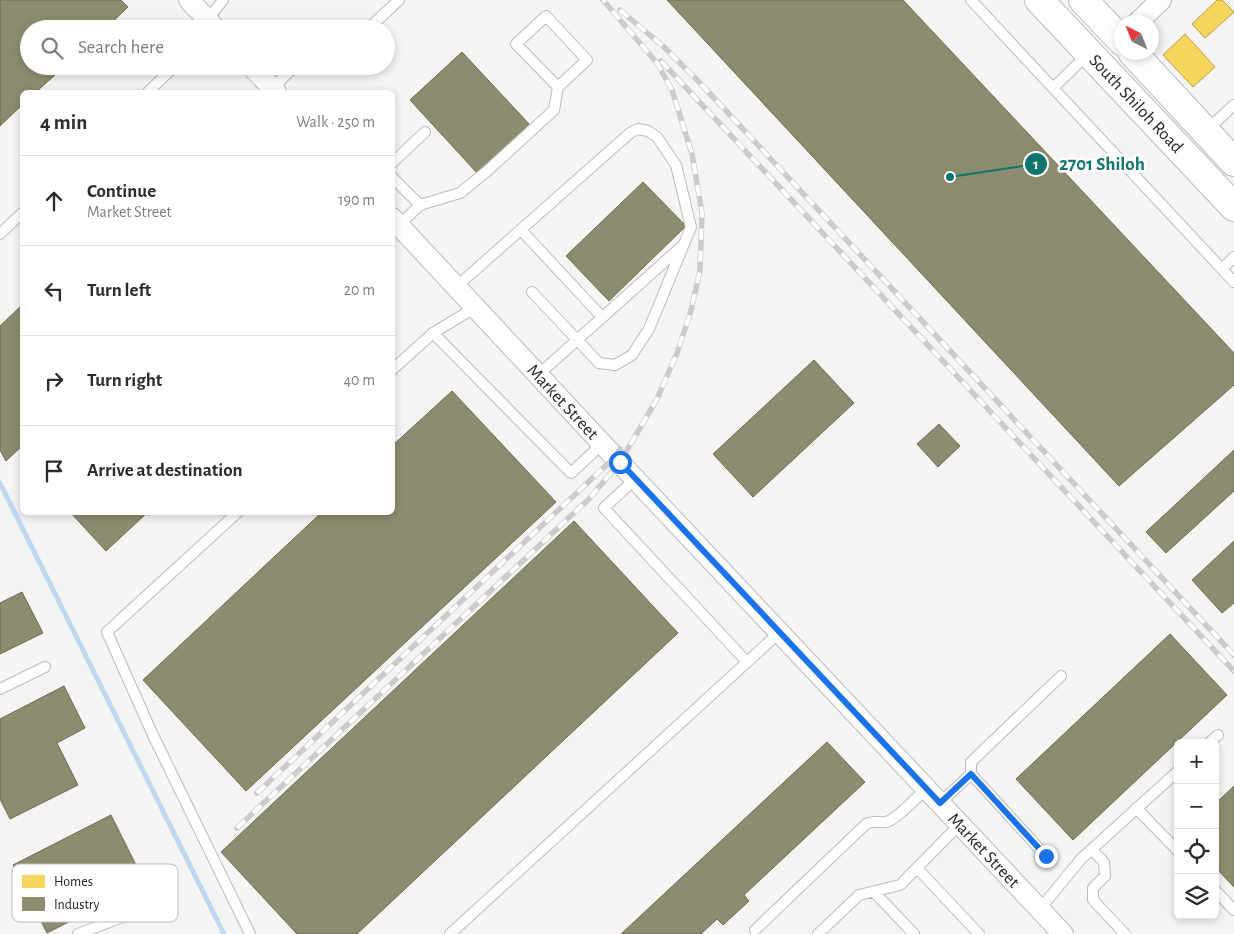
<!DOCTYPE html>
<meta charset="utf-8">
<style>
body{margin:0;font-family:"Alegreya Sans",sans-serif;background:#f2f2f3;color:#2b2b33}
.controls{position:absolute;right:15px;bottom:15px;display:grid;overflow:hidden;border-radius:8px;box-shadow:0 2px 8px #0003}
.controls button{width:45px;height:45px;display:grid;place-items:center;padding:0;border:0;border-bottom:1px solid #e1e1e2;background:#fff;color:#2b2b33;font:25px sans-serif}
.compass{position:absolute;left:1114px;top:15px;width:45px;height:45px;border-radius:50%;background:#fff;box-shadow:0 2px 8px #0003;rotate:317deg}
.stop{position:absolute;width:15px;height:15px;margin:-11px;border:4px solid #1a73e8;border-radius:50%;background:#fff}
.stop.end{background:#1a73e8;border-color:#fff;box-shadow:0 1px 5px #0008}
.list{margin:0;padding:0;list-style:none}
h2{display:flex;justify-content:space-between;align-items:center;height:65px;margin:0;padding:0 20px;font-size:21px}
h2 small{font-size:16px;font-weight:400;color:#7c7c81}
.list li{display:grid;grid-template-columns:32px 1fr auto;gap:15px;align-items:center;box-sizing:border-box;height:90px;padding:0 20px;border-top:1px solid #e1e1e2}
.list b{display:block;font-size:19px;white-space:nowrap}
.list p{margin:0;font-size:16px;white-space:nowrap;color:#7c7c81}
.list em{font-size:16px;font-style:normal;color:#7c7c81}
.icon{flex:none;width:28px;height:28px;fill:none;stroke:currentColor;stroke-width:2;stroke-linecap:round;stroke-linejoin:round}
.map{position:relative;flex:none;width:1234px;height:934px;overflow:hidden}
.search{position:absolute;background:#fff;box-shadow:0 2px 8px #0003;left:20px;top:20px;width:375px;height:55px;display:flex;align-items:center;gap:12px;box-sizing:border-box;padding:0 18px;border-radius:28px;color:#7c7c81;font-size:19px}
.panel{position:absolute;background:#fff;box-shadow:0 2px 8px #0003;left:20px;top:90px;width:375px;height:425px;border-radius:8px}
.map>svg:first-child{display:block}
</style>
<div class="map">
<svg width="1234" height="934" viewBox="0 0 1234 934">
<rect width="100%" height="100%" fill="#f6f4f2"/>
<path fill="#f6d55c" stroke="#b7a04b" d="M 1217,0 L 1222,0 L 1234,12 L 1205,38 L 1192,24 Z
M 1185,34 L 1215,67 L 1193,87 L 1163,55 Z"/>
<path fill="#8c8c6e" stroke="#6d6d58" d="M 0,0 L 121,0 L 128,7 L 105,29 L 29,29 L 29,66 L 65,66 L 36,92 L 22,92 L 22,105 L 0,126 Z
M 667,0 L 903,0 L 1234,353 L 1234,385 L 1119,486 Z
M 462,52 L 530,125 L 477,173 L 410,100 Z
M 643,182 L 686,226 L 609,301 L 566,256 Z
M 22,305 L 22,446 L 6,461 L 0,450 L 0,326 Z
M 814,360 L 854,403 L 753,497 L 713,454 Z
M 452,391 L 556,502 L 246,791 L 143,680 L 322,512 L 392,512 L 392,446 Z
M 939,424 L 960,446 L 938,467 L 917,444 Z
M 1234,450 L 1234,491 L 1166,553 L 1146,532 Z
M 70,512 L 148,512 L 106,551 Z
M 574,521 L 678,633 L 357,934 L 297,934 L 221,852 Z
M 1234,541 L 1234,603 L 1222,613 L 1192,580 Z
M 22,592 L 43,633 L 0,654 L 0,603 Z
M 1170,634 L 1227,695 L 1073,840 L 1016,779 Z
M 64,686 L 85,728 L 57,743 L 78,785 L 10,819 L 0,799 L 0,719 Z
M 827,742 L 865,782 L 744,895 L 749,901 L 723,925 L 717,919 L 701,934 L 621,934 Z
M 1234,786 L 1234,887 L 1215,867 L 1215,804 Z
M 111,815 L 145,883 L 47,933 L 13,865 Z"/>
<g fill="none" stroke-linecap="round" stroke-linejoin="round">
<path stroke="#c0d9f3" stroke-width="5" d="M 0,483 L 224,934"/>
<defs>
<path id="service" d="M 971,0 L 1234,282
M 208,19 L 223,0
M 368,29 L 399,0
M 1053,88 L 1088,54
M 272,89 L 289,72 L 298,66
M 148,92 L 175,66
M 1206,131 L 1234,105
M 392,163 L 425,132
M 392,177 L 420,205 L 399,225
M 420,205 L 460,193 L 486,172 L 554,110 L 558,87 L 516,44 L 546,16 L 587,60 L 558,87
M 521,230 L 602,317
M 0,234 L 22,213
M 1222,269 L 1234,257
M 456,287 L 630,133 L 638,129 L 648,131 L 657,137 L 676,165 L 691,227 L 649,329 L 632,355 L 615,365 L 599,363 L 532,292
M 433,333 L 571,473 L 602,444
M 392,370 L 433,333 L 476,307
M 538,375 L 681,247
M 635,479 L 604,508 L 747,662
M 238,512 L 107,632 L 152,733 L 250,934
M 0,689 L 45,667
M 1209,743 L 1218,735
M 971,774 L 971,762 L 1061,676
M 940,803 L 971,774 L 1046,856
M 1136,808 L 1178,851
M 1092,850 L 1104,862 L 1105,876 L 1093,888 L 1093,900 L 1125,934
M 917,868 L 979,934
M 1215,890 L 1234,910
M 874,892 L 914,934
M 1040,909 L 1081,859 L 1178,771
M 755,930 L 866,824 C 873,820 879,823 886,822 C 896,820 918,796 927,788
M 78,934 L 125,916
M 450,934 L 780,632
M 818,934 L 859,895 L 900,885 L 960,824"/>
<g id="minor">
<path d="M 189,0 L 216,29"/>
<path d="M 1138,22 L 1161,0"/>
<path d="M 251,66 L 276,92"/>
<path id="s1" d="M 392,218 L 635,479 L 1063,934"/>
</g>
<g id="secondary">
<path id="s2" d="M 1039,0 L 1234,207"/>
<path d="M 1083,0 L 1122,41"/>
<path d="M 1132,52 L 1234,162"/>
</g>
</defs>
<use href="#service" stroke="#bebcbc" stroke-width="12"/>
<use href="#minor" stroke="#bebcbc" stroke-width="22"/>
<use href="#secondary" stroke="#bebcbc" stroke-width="30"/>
<use href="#service" stroke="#fefdfd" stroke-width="10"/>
<use href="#minor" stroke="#fefdfd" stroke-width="20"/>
<use href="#secondary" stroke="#fefdfd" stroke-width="28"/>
<defs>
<path id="rail" d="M 620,10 L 664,47 L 700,83 L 1234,655
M 661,61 L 1234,671
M 257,793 L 615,457 L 620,449
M 237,828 L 589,499 L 620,462 L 657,399 L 677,353 L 691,311 L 700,270 L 702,213 L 692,154 L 672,90 L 657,63 L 603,0"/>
</defs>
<use href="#rail" stroke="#cccbcb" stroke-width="5.5"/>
<use href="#rail" stroke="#fff" stroke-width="4" stroke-dasharray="11" stroke-linecap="butt"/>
</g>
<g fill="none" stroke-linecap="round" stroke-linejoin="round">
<path stroke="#1a73e8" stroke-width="6" d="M 620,462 L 940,803 L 971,774 L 1046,856"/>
</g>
<g text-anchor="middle" stroke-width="5" stroke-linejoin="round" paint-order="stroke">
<g font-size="18" fill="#252423" stroke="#fff">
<text dy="6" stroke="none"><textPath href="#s2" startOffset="142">South Shiloh Road</textPath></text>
<text dy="6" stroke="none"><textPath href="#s1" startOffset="251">Market Street</textPath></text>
<text dy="6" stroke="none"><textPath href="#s1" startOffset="866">Market Street</textPath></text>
</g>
</g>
<rect x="12" y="864" width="166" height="58" rx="8" fill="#fff" stroke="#bebdbd" stroke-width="1"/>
<rect x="22" y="875" width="23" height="13" fill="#f6d55c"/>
<rect x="22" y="897" width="23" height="14" fill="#8c8c6e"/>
<g font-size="14" fill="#252423">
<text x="54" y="886">Homes</text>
<text x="54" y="909">Industry</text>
</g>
<path fill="none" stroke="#0f766e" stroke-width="2" d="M950 177L1036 164"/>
<g fill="#0f766e" stroke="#fff" stroke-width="2">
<circle cx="950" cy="177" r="5"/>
<circle cx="1036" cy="164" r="12"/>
</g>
<g font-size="15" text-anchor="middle" font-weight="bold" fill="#fff">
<text x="1036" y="169">1</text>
</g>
<g font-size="19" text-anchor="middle" font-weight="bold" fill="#0f766e" stroke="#fff" stroke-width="5" stroke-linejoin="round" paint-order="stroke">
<text x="1102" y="170">2701 Shiloh</text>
</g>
</svg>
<div class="controls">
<button>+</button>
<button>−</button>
<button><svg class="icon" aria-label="locate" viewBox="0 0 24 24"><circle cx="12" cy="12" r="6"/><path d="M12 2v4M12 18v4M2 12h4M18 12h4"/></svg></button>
<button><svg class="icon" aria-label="layers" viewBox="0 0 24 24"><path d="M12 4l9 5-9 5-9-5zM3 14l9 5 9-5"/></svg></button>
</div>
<svg class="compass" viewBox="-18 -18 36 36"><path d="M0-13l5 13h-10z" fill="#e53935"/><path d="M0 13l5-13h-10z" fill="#7c7c81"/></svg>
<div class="stop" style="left:620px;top:462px"></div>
<div class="stop end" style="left:1046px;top:856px"></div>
<div class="search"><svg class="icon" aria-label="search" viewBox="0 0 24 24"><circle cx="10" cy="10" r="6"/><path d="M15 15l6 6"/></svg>Search here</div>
<section class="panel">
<h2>4 min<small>Walk · 250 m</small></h2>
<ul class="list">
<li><svg class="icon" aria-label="ahead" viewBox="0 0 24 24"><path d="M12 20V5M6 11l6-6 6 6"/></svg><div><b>Continue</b><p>Market Street</p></div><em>190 m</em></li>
<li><svg class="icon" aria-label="left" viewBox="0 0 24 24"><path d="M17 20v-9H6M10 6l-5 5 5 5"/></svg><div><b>Turn left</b></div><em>20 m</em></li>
<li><svg class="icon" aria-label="right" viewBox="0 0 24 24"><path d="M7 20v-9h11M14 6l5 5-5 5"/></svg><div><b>Turn right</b></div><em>40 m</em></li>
<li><svg class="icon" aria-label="arrive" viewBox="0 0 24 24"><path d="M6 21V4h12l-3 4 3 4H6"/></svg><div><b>Arrive at destination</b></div></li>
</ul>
</section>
</div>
